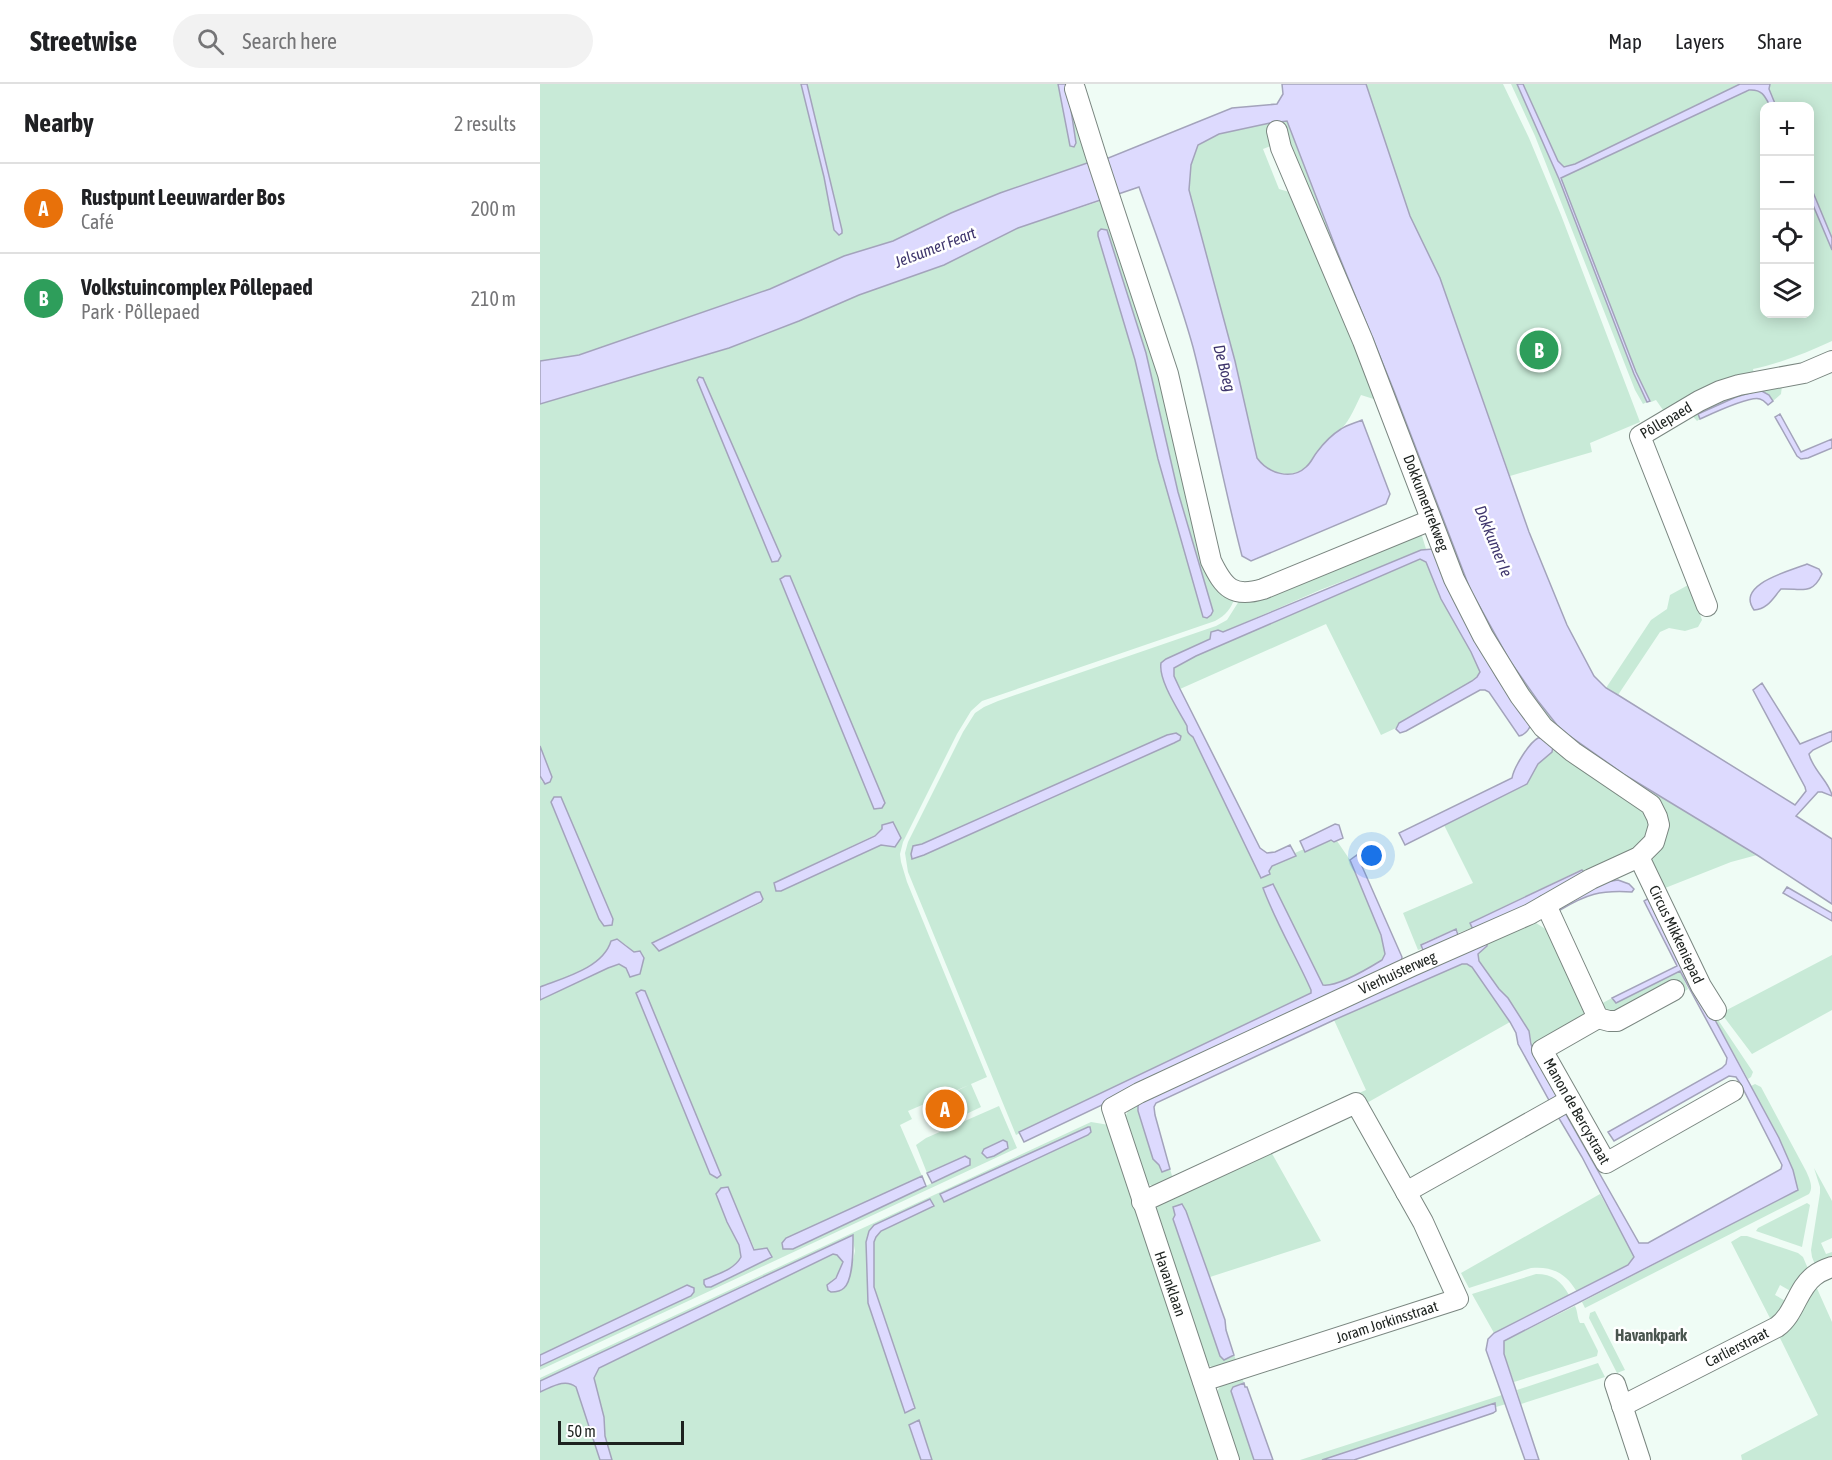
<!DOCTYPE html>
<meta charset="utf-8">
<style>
body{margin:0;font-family:"Asap Condensed",sans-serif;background:#f2f2f2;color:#202124}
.controls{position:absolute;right:18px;top:18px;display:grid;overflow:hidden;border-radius:12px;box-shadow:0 3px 15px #0003}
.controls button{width:54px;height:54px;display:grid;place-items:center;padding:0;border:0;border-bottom:2px solid #e0e0e0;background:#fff;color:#202124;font:30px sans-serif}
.scale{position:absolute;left:18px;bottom:15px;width:126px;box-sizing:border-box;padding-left:6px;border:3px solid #1d221f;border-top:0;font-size:16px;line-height:21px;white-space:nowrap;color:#1d221f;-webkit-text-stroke:4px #fff;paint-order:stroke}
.you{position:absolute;left:832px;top:772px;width:21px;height:21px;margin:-15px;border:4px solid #fff;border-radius:50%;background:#1a73e8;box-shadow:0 0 0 9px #1a73e833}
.badge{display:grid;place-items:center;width:39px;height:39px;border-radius:50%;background:#db2777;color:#fff;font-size:20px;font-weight:700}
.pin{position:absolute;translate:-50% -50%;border:3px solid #fff;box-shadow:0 2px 6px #0006}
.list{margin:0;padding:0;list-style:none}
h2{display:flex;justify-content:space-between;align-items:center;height:78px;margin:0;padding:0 24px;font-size:26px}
h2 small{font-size:20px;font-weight:400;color:#757577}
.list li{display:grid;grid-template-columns:39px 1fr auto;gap:18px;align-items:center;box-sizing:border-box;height:90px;padding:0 24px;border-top:2px solid #e0e0e0}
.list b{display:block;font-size:22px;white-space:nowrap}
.list p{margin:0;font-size:20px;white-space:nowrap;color:#757577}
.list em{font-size:20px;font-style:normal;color:#757577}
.icon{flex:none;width:33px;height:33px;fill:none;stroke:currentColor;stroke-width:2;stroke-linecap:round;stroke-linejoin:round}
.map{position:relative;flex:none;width:1292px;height:1376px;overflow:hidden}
header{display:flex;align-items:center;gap:36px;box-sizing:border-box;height:84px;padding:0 30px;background:#fff;border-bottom:2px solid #e0e0e0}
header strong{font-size:28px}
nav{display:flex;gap:33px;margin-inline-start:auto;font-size:21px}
.search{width:420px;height:54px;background:#f2f2f2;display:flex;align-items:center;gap:15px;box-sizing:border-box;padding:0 21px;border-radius:33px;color:#757577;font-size:22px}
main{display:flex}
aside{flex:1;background:#fff}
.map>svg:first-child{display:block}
</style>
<header>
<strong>Streetwise</strong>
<div class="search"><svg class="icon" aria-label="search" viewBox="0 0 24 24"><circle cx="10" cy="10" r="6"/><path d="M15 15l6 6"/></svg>Search here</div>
<nav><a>Map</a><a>Layers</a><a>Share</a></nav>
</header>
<main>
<aside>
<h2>Nearby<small>2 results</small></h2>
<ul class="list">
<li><span class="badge" style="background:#e8710a">A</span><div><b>Rustpunt Leeuwarder Bos</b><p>Café</p></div><em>200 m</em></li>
<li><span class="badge" style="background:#2e9e5b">B</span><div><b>Volkstuincomplex Pôllepaed</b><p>Park · Pôllepaed</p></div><em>210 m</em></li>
</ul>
</aside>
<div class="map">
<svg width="1292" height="1376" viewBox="0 0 1292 1376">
<rect width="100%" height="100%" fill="#effcf5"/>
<path fill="#c8ead7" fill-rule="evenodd" d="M 0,0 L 261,0 L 284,93 L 294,146 L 302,146 L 267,0 L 518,0 L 530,62 L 534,63 L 536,59 L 527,0 L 530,0 L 553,77 L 460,109 L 411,129 L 353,157 L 304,172 L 230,205 L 39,271 L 0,277 Z
M 826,0 L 963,0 L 989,54 L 1021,131 L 1100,338 L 1050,359 L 1052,368 L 970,392 L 900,194 L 870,132 Z
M 971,0 L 977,0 L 1019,95 L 1094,290 L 1107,318 L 1103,320 L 1095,306 L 995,52 Z
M 983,0 L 1200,0 L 1035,80 L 1024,83 L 1018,77 Z
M 1230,0 L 1292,0 L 1292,154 L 1270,101 L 1270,22 L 1236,22 L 1229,5 Z
M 1215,5 L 1222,8 L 1230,22 L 1224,22 L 1224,230 L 1270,230 L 1270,114 L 1292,166 L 1292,257 C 1266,269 1241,279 1213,285 L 1215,294 L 1129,330 L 1123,326 L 1116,316 L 1111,318 L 1096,288 L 1021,94 L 1199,10 Z
M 747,37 L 797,167 L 854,307 L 930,505 L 1027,650 L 1085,691 L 1217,771 L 1191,778 L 1120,806 L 1109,782 L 1125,753 L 1126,732 L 1021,654 L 941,542 L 739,38 Z
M 730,39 L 736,60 L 723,65 L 739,105 L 756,110 L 843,318 L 821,311 C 816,321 810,336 802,344 C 795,352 786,358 778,367 C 773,373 770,381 763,385 C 747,395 728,389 717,374 L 695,277 L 649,106 L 651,81 L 658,61 L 679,50 Z
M 567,115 L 605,234 L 646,403 L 695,513 C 691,525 686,531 675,537 L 442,617 L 431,627 L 417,650 L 363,758 L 360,770 L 361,778 L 367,798 L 447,993 L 431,1000 L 441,1023 L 420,1033 L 410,1010 L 429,1001 L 368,1027 L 372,1035 L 360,1041 L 382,1092 L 247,1154 L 242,1159 L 253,1165 L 430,1081 L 425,1072 L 387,1089 L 376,1061 L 386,1054 L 459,1022 L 477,1064 L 0,1286 L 0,1282 L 151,1212 L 154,1207 L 154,1204 L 147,1201 L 0,1271 L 0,916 L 68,884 L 79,880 L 86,884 L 101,882 L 103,878 L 86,861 L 77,855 L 71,857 C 62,884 24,893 0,903 L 0,692 L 2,698 L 12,693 L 0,662 L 0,320 L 189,264 L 259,237 L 319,211 L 404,181 L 478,144 ZM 565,145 L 567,146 L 606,269 L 638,408 L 673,527 L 671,531 L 667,534 L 663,532 L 618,375 L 595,276 L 558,152 L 558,148 ZM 159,293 L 163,294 L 241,472 L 238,477 L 232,478 L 157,296 ZM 250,492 L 345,719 L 342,724 L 334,725 L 240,496 ZM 21,713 L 73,835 L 71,841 L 64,842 L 59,835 L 11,719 ZM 342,745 L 346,761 L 341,761 L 241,807 L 236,807 L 234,799 L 335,751 ZM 220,808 L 223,815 L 221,819 L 119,867 ZM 101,907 L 105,907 L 181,1091 L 178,1093 L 170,1090 L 96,910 ZM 188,1103 L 215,1166 L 232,1173 L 171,1203 L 166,1202 L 164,1196 C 177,1190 194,1186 201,1173 L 199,1161 L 187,1138 Z
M 1242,302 L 1241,310 L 1233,317 L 1229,311 L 1176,322 L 1158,330 L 1160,335 L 1157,337 L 1149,328 L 1181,312 Z
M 872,451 L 882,452 L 886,465 L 780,506 L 683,548 L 678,546 L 670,555 L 626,575 L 620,585 L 647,642 L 649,651 L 653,653 L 721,793 L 730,790 L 729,787 L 732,782 L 756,772 L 755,769 L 764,765 L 766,768 L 791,756 L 794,758 L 797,757 L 810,776 L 836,839 L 845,864 L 845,870 L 842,876 C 829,884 798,903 783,901 L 732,800 L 723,805 C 736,839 756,872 771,906 L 771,909 L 476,1051 L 368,788 L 365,769 L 368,758 L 423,648 L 435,629 L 444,623 L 458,617 L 676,542 L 687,536 L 699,517 Z
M 880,475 L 886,478 L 901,515 L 931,568 L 940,588 L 937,593 L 932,597 L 859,639 L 856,644 L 841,651 L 786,540 L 640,605 L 634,592 L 633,585 L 656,572 Z
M 1150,500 L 1162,536 L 1158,543 L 1145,547 L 1129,544 L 1120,548 L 1078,611 L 1066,604 L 1111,536 L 1127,525 L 1130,511 Z
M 1013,663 L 1100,719 L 1112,745 L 1102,765 L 1041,795 L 1042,786 L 1038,787 L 930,839 L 932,844 L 918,849 L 918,847 L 913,846 L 885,858 L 881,861 L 881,865 L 878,866 L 863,829 L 933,799 L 904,741 L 987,700 L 998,680 L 1011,668 Z
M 989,838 L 996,839 L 1010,848 L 1044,919 L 1045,928 L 1038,939 L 993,964 L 989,947 L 968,914 L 959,905 L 939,877 L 938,870 L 947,862 L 947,860 L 941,859 L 838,905 L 722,960 L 701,972 L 673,982 L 601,1016 L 598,1022 L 598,1027 L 613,1075 L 619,1081 L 622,1087 L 630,1085 L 633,1095 C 622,1100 614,1106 604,1097 C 598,1086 583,1048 585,1035 C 587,1027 592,1020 598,1015 L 675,977 L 704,967 L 728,953 L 864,890 L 982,839 Z
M 1292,871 L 1292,926 L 1212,970 L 1181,929 Z
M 922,880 L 927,880 L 932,883 L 970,938 L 825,1020 L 819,1009 L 826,1006 L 794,936 Z
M 1140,887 L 1148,905 L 1142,909 L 1123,901 L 1070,930 L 1066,928 L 1059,921 L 1072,914 L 1076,919 Z
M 1160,909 L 1213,988 L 1211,993 L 1208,995 Z
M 1215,1000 L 1221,1003 L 1266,1087 C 1269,1094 1274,1103 1269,1110 L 1045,1224 L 1042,1218 L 1258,1106 L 1239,1054 L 1211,1002 Z
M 551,1038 L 569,1041 L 681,1376 L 392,1376 L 379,1337 L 369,1342 L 381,1376 L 72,1376 L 65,1352 L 64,1333 L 54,1294 L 59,1284 L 293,1170 L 297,1171 L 303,1178 C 300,1186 299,1192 291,1197 L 291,1208 L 298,1208 L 308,1199 L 315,1167 L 312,1151 L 0,1297 L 0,1294 ZM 548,1043 L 551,1048 L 548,1051 L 403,1117 L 401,1110 ZM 390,1115 L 393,1122 L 341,1147 L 336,1153 L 334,1158 L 334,1203 L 375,1324 L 366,1329 L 328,1219 L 326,1158 L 334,1141 Z
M 730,1066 L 781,1157 L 670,1193 L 646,1127 L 635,1131 L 633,1135 L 680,1272 L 681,1274 L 690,1274 L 694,1271 L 697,1278 L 674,1284 L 666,1280 L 616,1126 L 619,1119 Z
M 1274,1084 L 1292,1117 L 1292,1154 L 1281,1159 L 1286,1170 L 1292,1168 L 1292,1175 L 1276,1183 L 1272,1173 L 1271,1166 L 1280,1109 L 1280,1103 Z
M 1060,1110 L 1092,1167 L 1094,1173 L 1088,1181 L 1037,1208 C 1026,1189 1012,1182 991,1184 L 929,1204 L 921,1189 Z
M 1267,1119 L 1270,1121 L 1262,1163 L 1216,1147 L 1218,1144 Z
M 1201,1152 L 1207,1152 L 1258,1169 L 1263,1173 L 1269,1187 L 1254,1209 L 1240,1201 L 1235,1211 L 1249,1219 L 1232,1238 L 1191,1158 Z
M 996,1190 C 1013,1190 1021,1197 1029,1211 L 954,1249 L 932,1210 Z
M 1275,1200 L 1292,1238 L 1292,1376 L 1202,1376 L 1201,1371 L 1278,1331 L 1238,1250 Z
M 1035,1222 C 1038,1228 1037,1234 1040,1239 L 1044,1239 L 1058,1267 L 1057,1272 L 974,1298 L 964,1270 L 964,1257 Z
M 1055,1227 L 1085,1286 L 1077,1289 L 1049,1234 L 1050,1229 Z
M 1058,1279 L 1065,1293 L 981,1320 L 977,1306 Z
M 702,1293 L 704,1299 L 693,1303 L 691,1307 L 714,1376 L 696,1376 L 676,1312 C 678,1299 690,1297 702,1293 Z
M 22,1299 L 31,1299 L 36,1303 L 60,1376 L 0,1376 L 0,1308 Z
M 962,1311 L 966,1320 L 956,1323 L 955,1320 L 938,1325 L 782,1376 L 760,1376 Z"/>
<path fill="#dddafe" stroke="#a3a3bb" stroke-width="1.5" d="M 261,0 L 267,0 L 302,146 L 302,149 L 299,151 L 294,146 L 284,93 Z
M 518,0 L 527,0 L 536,59 L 534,63 L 530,62 Z
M 742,0 L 826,0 L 870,132 L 900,194 L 989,448 L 1027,541 L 1054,592 L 1066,604 L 1078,611 L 1255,721 L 1266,707 L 1265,703 L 1213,606 L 1222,599 L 1260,660 L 1292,647 L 1292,657 L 1273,666 L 1269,670 C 1272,685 1291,700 1292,712 L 1282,708 L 1278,708 L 1256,732 L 1292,755 L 1292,820 L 1217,771 L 1085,691 L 1027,650 L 1017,641 L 998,617 L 970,577 L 930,505 L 854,307 L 797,167 L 747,37 L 730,39 L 679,50 L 658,61 L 651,81 L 649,106 L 695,277 L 717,374 C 728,389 751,397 766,383 C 771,379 773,373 777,368 C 783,360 793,350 801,345 C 807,341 815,339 822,336 L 850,410 L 846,420 L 711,477 L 702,472 C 684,403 671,333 653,263 C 638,209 618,156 599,103 L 478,144 L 404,181 L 319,211 L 259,237 L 189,264 L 0,320 L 0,277 L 39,271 L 230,205 L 304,172 L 353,157 L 411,129 L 460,109 L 553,77 L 561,77 L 692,24 L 737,20 L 743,10 Z
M 977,0 L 983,0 L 1018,77 L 1024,83 L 1035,80 L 1200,0 L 1230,0 L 1229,5 L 1236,22 L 1230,22 C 1225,12 1222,5 1209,6 L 1021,94 L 1096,288 L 1110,317 L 1107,318 L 1094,290 L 1019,95 Z
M 1270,101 L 1292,154 L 1292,166 L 1270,114 Z
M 561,145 L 567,146 L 606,269 L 638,408 L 673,527 L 671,531 L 667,534 L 663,533 L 618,375 L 595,276 L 558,152 L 558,148 Z
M 159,293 L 163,294 L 241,472 L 238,477 L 232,478 L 157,296 Z
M 1220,306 L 1229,311 L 1233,317 L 1228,321 C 1226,319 1224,316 1220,315 C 1211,311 1171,330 1160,335 L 1158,330 L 1196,313 Z
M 1240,330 L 1261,368 L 1292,355 L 1292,364 L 1268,374 L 1261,375 L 1257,372 L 1235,333 Z
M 893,465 L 937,559 L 957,594 L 991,641 C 988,647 985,651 979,652 L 949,608 L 945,606 L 940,606 L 866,647 L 860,649 L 856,645 L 859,639 L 932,597 L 937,593 L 940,588 L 931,568 L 901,515 L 886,478 L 880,475 L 656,572 L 634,584 L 634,592 L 640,605 L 720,764 L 727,769 L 735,768 L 750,761 L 756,772 L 732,782 L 729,787 L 730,790 L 721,794 L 653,653 C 648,650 647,648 647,642 C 639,627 618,596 621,579 L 626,575 L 670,555 L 671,548 L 678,546 L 683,548 L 881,466 Z
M 1267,480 L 1279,485 L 1282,490 C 1272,512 1261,504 1241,505 C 1233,514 1228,525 1214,526 C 1195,500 1250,487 1267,480 Z
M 245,492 L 250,492 L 345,719 L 342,724 L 334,725 L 240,495 Z
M 636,649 L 641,652 L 640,656 L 634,659 L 384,771 L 372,775 L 371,770 L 373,762 L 382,760 L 627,651 Z
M 998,654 L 1004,654 L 1013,663 L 1012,668 L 998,680 L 987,700 L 865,761 L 859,749 L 972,694 C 974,683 989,659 998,654 Z
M 0,662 L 12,693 L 10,698 L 5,700 L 0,692 Z
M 14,713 L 21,713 L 73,835 L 72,841 L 64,842 L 59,835 L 11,718 Z
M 353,738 L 361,754 L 355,763 L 341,761 L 241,807 L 236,807 L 234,799 L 335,752 L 342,745 L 342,741 Z
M 795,740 L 799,741 L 803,754 L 794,758 L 791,756 L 765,768 L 760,757 Z
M 817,771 L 862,873 L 861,879 L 484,1058 L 479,1048 L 771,909 L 771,906 C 756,872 736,839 723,804 L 733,800 L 783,901 C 798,903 829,884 842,876 L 845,870 L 841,851 L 810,776 Z
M 1042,786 L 1044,788 L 1041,795 L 934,848 L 930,839 Z
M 1078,796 L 1089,800 L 1094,805 L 1092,808 C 1060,806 1047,810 1020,826 L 1015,826 L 1059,799 Z
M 1247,803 L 1292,829 L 1292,837 L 1243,809 Z
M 216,808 L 220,808 L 223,815 L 221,818 L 119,867 L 112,859 Z
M 1109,814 L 1239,1054 L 1253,1086 L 1258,1106 L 964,1257 L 964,1270 L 999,1376 L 985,1376 L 946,1266 L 948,1255 L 954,1249 L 1088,1181 L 1094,1173 L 1042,1073 L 1017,1031 L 1024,1027 L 1099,1159 L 1108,1159 L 1241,1085 L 1242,1081 L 1200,999 L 1196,993 L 1189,992 L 1074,1057 L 1068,1048 L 1182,984 L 1186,980 L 1187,974 L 1140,887 L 1076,919 L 1072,914 L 1137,882 L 1104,817 Z
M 916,845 L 919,854 L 884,869 L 881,861 Z
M 77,855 L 94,868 L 100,867 L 104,874 L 100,890 L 90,893 L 86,884 L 79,880 L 68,884 L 0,916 L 0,903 C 23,894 63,884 71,857 Z
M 941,859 L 947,860 L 947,862 L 938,870 L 939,877 L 959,905 L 968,914 L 989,947 L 991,960 L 995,971 L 1018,1014 L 1010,1018 L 978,960 L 976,949 L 970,938 L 932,883 L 927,880 L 922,880 L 794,936 L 616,1019 L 614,1023 L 615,1031 L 630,1085 L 622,1088 L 619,1081 L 613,1075 L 598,1027 L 598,1022 L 601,1016 Z
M 101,906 L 105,907 L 181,1091 L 177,1094 L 170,1090 L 96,909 Z
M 548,1043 L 550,1043 L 551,1048 L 548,1051 L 404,1118 L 400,1110 Z
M 463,1056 L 467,1058 L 468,1064 L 454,1072 L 447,1074 L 442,1069 L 444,1065 Z
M 425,1072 L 430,1075 L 430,1081 L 392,1099 L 387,1089 Z
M 382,1092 L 386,1102 L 253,1165 L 243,1165 L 242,1159 L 246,1154 Z
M 188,1103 L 214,1166 L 227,1164 L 232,1173 L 171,1203 L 166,1203 L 164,1200 L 164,1196 C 177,1190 194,1186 201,1173 L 199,1161 L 187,1138 L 176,1110 L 181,1104 Z
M 390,1115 L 394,1122 L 341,1147 L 336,1153 L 334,1158 L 334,1203 L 375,1324 L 365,1329 L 328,1219 L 326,1158 L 329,1147 L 334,1141 Z
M 642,1120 L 646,1127 L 685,1236 L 686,1246 L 694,1271 L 684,1276 L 680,1272 L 633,1135 L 635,1131 L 633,1123 Z
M 313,1151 C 313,1163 314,1195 304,1204 C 301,1207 296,1208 291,1208 L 288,1206 L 287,1201 L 296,1194 L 303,1178 L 297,1171 L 293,1170 L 59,1284 L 54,1294 L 64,1333 L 65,1352 L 72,1376 L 60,1376 L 36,1303 C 25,1294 12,1303 0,1308 L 0,1297 Z
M 147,1201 L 154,1204 L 154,1208 L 151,1212 L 0,1282 L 0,1271 Z
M 704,1299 L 705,1303 L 707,1303 L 733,1376 L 714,1376 L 691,1307 L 693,1303 Z
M 955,1319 L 956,1327 L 953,1329 L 814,1376 L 782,1376 Z
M 379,1336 L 392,1376 L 381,1376 L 369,1341 Z"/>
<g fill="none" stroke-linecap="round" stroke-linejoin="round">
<defs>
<g id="street">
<path d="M 535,5 L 556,72 L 628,290 L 671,477 C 684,504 693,514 723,505 L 891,436"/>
<path id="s1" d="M 1167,522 L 1100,352 L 1159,317 L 1180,307 L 1199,301 L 1264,289 L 1292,277"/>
<path id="s2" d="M 1099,773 L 1161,902 L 1176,926"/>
<path d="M 1006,821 L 1058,934 L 1069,937 L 1077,937 L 1134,906"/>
<path id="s3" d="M 1058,934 L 1002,966 L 1066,1079 L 1193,1007"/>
<path d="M 866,1108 L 1030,1016"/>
<path d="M 602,1118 L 816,1019 L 883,1138 L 918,1215 L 663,1297"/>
<path d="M 1075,1300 L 1100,1376"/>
<path id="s4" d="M 1082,1322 L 1237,1243 C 1255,1230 1257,1205 1274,1192 C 1279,1188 1286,1185 1292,1183"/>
<path id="s5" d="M 689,1376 L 572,1024 L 599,1009 L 872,882 L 990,830 L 1051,795 L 1099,773 L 1114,758 L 1119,741 L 1117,733 L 1111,721 L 1033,668 L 1003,643 L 980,612 L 943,552 L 914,495 L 823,257 L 741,64 L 737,47"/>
</g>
</defs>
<use href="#street" stroke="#7a8680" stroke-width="22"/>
<use href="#street" stroke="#fff" stroke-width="20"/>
</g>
<g text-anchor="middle" stroke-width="5" stroke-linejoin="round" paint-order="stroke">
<g font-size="15" fill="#1d221f" stroke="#fff">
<text dy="5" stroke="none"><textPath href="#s1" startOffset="213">Pôllepaed</textPath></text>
<text transform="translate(886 419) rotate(69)" y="5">Dokkumertrekweg</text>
<text dy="5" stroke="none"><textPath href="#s2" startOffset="86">Circus Mikkeniepad</textPath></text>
<text dy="5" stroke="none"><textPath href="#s5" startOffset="687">Vierhuisterweg</textPath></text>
<text dy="5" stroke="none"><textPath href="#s3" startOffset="135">Manon de Bercystraat</textPath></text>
<text transform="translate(630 1200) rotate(71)" y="5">Havanklaan</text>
<text transform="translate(847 1238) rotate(-18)" y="5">Joram Jorkinsstraat</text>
<text dy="5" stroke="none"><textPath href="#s4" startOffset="129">Carlierstraat</textPath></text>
</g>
<g font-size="16" font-style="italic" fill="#3f366d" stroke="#fff">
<text transform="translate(395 163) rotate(-21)" y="6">Jelsumer Feart</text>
<text transform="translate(685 284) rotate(76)" y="6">De Boeg</text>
<text transform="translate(954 457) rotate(68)" y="6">Dokkumer Ie</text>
</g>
<g font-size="16" font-weight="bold" fill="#4a554f" stroke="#fff">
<text x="1111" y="1257">Havankpark</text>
</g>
</g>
</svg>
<div class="controls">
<button>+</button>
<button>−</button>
<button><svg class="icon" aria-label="locate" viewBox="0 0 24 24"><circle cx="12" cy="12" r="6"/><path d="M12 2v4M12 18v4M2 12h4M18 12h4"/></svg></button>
<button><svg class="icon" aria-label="layers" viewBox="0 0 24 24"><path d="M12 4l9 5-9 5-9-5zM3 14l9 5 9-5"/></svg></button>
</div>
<div class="scale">50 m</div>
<div class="you"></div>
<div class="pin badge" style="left:405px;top:1025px;background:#e8710a">A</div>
<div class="pin badge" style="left:999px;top:266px;background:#2e9e5b">B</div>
</div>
</main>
